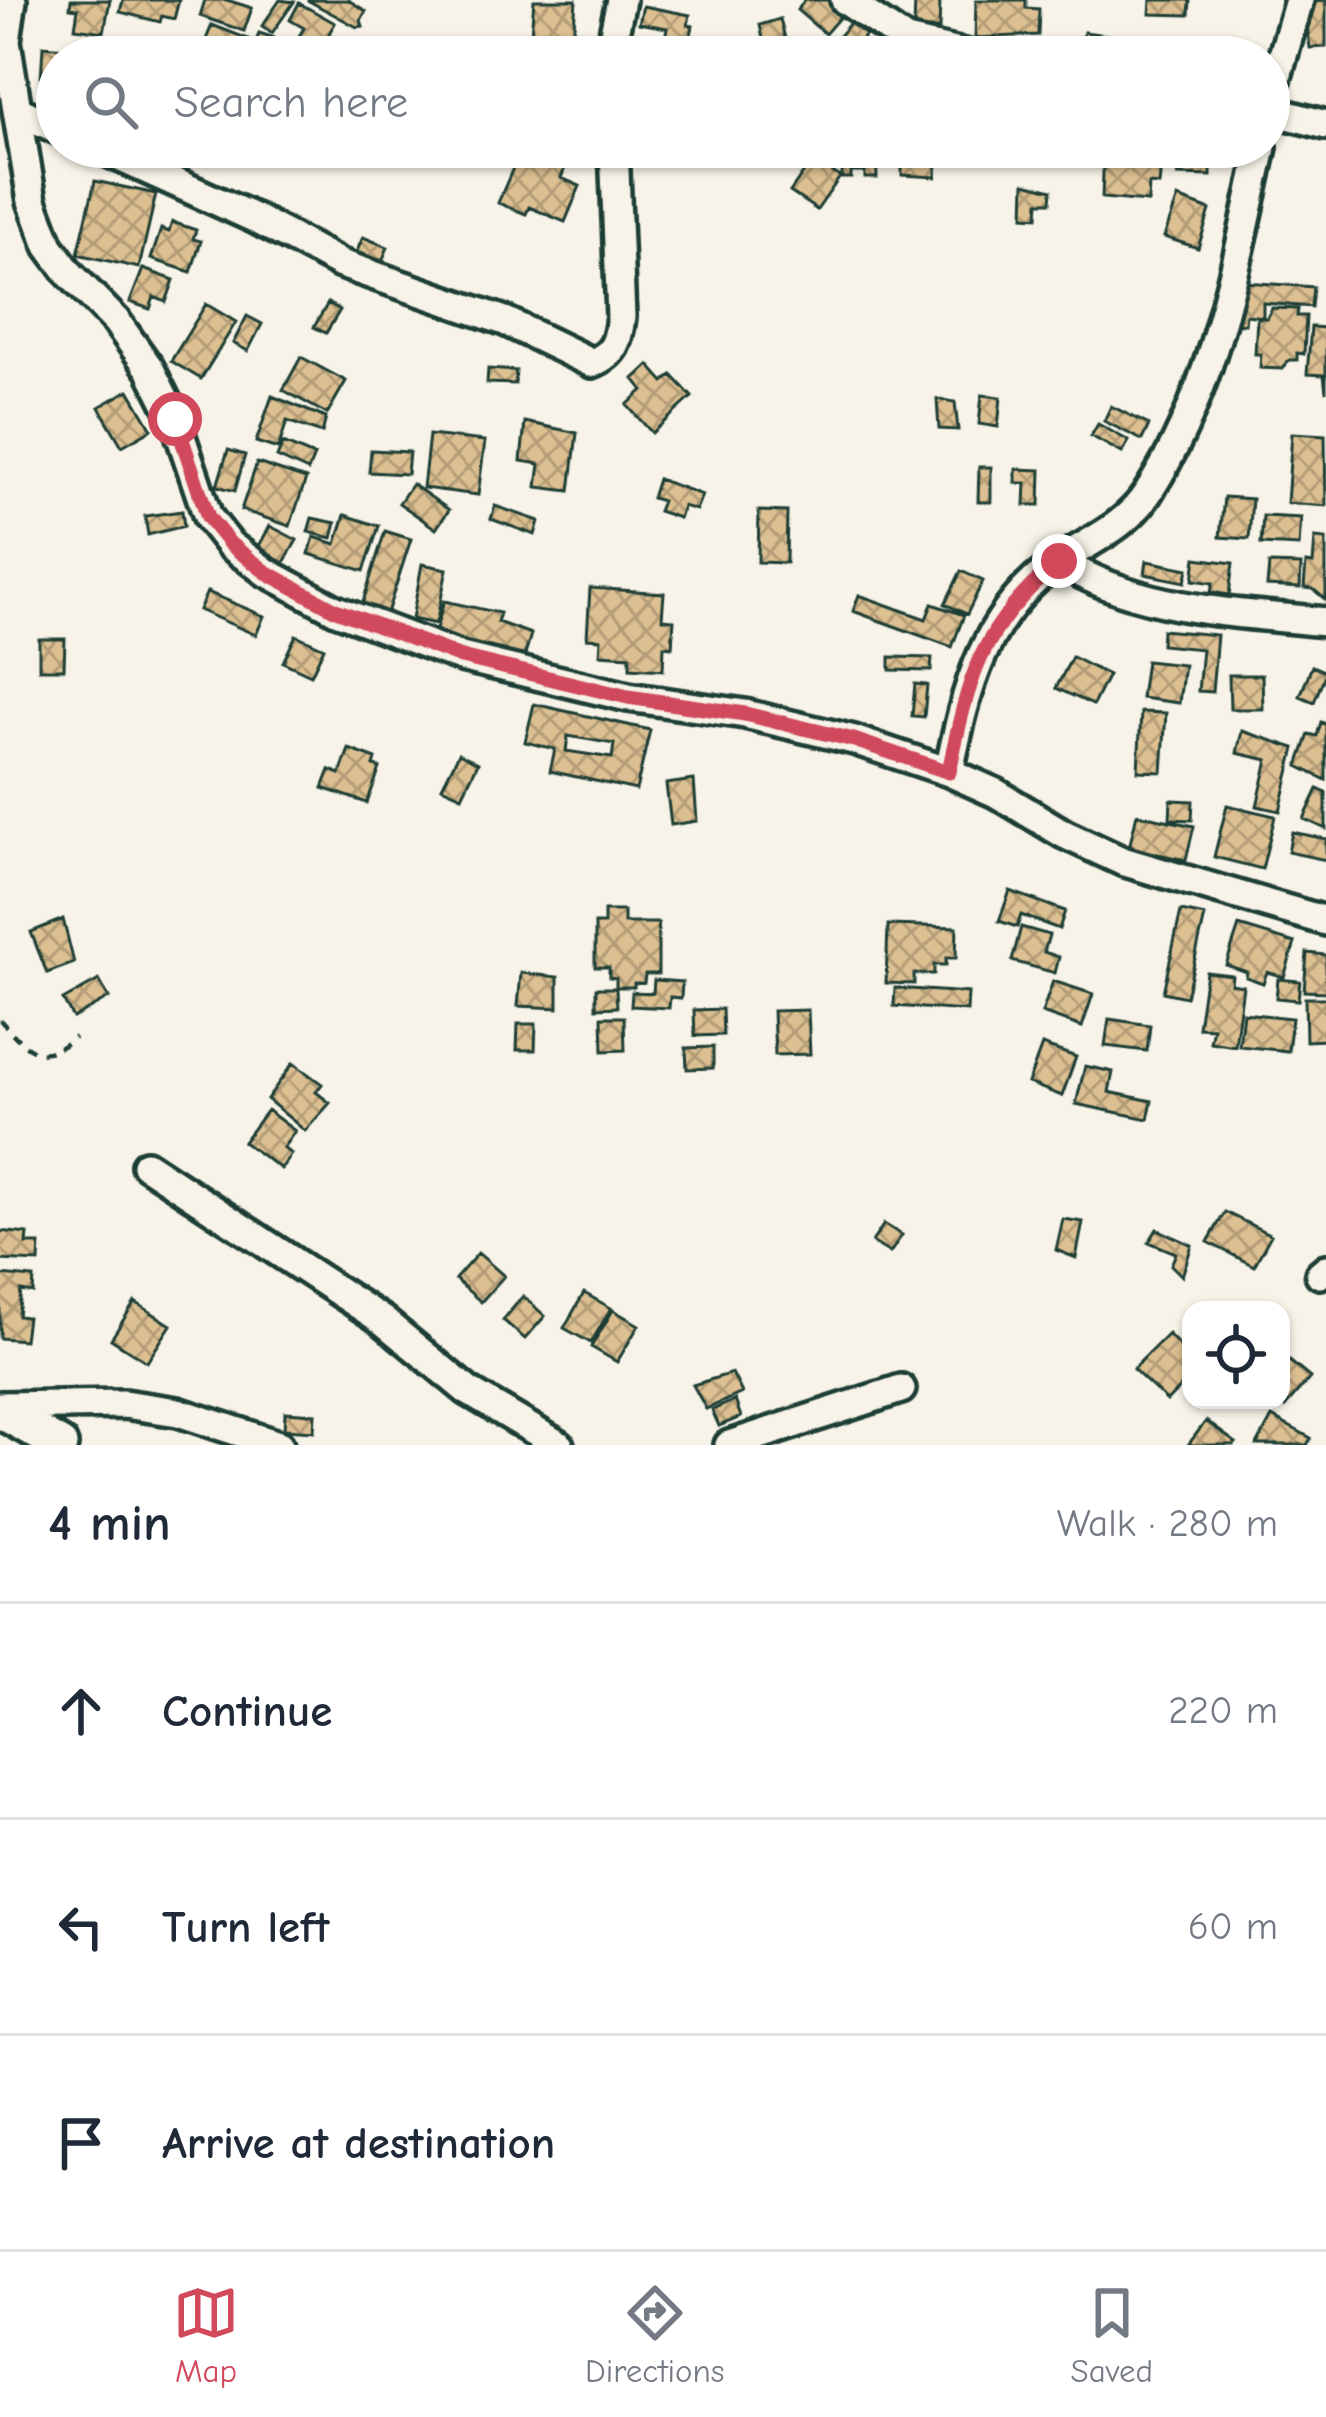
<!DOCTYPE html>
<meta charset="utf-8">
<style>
body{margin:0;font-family:"Comic Neue",sans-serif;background:#f2f2f3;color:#1f2937}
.controls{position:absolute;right:36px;bottom:36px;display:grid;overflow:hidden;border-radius:24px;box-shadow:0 3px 9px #0004}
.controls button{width:108px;height:108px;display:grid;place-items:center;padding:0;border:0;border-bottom:3px solid #e0e1e3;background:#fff;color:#1f2937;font:60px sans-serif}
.stop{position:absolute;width:36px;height:36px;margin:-27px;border:9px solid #d1495b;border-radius:50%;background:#fff}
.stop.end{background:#d1495b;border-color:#fff;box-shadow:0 3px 12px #0008}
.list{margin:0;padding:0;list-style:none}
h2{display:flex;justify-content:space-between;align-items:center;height:156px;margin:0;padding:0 48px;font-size:51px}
h2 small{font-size:39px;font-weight:400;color:#747a83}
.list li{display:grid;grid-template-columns:78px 1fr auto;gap:36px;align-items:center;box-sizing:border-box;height:216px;padding:0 48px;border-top:3px solid #e0e1e3}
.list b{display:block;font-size:45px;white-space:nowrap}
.list em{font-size:39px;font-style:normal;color:#747a83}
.icon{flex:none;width:66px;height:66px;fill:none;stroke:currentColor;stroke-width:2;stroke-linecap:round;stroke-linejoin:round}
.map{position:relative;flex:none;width:1326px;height:1445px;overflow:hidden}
.search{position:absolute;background:#fff;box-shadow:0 3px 9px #0004;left:36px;right:36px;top:36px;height:132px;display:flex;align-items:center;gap:30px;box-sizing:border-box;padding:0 42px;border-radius:66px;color:#747a83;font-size:45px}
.sheet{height:804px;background:#fff}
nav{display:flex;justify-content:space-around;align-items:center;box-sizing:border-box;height:168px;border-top:3px solid #e0e1e3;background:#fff;font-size:33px;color:#747a83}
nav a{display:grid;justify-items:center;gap:6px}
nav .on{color:#d1495b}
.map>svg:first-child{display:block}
</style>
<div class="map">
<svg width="1326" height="1445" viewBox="0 0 1326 1445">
<defs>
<pattern id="building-cross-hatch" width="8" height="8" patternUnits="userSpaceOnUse" patternTransform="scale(3)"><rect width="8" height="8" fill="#ddc091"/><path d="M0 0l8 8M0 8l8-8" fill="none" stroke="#b39d77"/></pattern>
</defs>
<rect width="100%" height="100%" fill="#f7f3e8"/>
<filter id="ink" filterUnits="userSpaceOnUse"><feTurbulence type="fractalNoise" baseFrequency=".00833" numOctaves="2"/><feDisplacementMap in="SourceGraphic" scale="24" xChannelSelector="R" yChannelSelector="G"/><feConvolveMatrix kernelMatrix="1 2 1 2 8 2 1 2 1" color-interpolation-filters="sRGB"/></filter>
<g filter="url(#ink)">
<path fill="url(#building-cross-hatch)" stroke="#1f3d34" stroke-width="3" fill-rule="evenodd" d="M 71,0 L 110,0 L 104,32 L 75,28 L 78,9 L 70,8 Z
M 123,0 L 179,0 L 174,19 L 162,16 L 160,22 L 120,12 Z
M 205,0 L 227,0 L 252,8 L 244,31 L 200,16 Z
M 280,0 L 294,2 L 272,33 L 262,26 Z
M 307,0 L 348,0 L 366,11 L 361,20 L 363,26 L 357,27 Z
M 534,0 L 576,0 L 573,38 L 531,34 Z
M 805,0 L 829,0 L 843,13 L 825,34 L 797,10 Z
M 915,0 L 940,0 L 939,29 L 914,29 Z
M 976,0 L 1026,0 L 1026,8 L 1039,9 L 1038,35 L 975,38 Z
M 1151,0 L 1190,0 L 1189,15 L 1150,14 Z
M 1326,0 L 1326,47 L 1310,48 L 1304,1 Z
M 299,3 L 335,23 L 321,48 L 299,36 L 304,28 L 290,20 Z
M 643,6 L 690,15 L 688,25 L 693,26 L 687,53 L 663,48 L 667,28 L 639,23 Z
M 780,19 L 786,42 L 765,48 L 760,25 Z
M 851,22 L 866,35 L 843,57 L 830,46 Z
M 212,25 L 251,40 L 244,57 L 199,57 Z
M 1084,32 L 1145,40 L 1143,57 L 1081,52 Z
M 259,33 L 281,40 L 279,45 L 292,50 L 290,57 L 251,57 Z
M 1175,39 L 1197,40 L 1196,57 L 1175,57 Z
M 43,46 L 99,51 L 98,57 L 57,57 L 57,115 L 39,113 Z
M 522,147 L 566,165 L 561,178 L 580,186 L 565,222 L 529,207 L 526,214 L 498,203 Z
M 842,147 L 856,147 L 856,155 L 866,154 L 866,147 L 876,147 L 877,178 L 865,178 L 865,172 L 851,172 L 851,178 L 842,178 Z
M 1126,147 L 1162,155 L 1159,185 L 1149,184 L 1148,202 L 1102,198 L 1104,148 L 1125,151 Z
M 1178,147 L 1211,147 L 1211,176 L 1178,175 Z
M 813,159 L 840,177 L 817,210 L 790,192 Z
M 902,159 L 937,161 L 936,177 L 902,175 Z
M 95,181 L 156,194 L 139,268 L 78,254 Z
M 1025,183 L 1052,190 L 1051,202 L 1039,202 L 1038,217 L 1024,216 Z
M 1178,198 L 1210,210 L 1198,248 L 1164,237 Z
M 172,222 L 196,230 L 193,239 L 201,241 L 191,272 L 151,259 L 161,229 L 169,232 Z
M 363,237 L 388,247 L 380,266 L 355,256 Z
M 143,269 L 174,280 L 166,302 L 154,297 L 150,309 L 130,302 Z
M 1246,282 L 1313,287 L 1311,307 L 1263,303 L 1263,317 L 1246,315 L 1245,324 L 1235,323 Z
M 328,303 L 340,310 L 326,333 L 314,327 Z
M 206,304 L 236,322 L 201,379 L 171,361 Z
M 1272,308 L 1298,309 L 1297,316 L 1306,316 L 1304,354 L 1297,353 L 1297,360 L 1289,360 L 1283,369 L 1260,368 L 1261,354 L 1255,354 L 1257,318 L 1267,318 Z
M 247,316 L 262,324 L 248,351 L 233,343 Z
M 1311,327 L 1326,328 L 1326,392 L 1324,375 L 1307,374 Z
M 301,357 L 346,381 L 327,414 L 283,390 Z
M 649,365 L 664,382 L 672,375 L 692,397 L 652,433 L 627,405 L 643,390 L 634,379 Z
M 488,369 L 516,371 L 515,384 L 487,383 Z
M 129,390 L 152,429 L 122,446 L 99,407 Z
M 982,395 L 1001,397 L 998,427 L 979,424 Z
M 272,396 L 326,418 L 322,433 L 287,421 L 278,449 L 256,442 Z
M 937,399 L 955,402 L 958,430 L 939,429 Z
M 1111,406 L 1149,425 L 1142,440 L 1104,421 Z
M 525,422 L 577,433 L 570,491 L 537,487 L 540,464 L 521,461 Z
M 1098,424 L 1129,441 L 1122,453 L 1091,436 Z
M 1292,433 L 1325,435 L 1326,506 L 1287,503 Z
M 429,435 L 485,441 L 478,495 L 423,488 Z
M 283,443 L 314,456 L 308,471 L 277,457 Z
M 228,450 L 245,455 L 235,491 L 217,486 Z
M 371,450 L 409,452 L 407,474 L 369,472 Z
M 257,463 L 306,479 L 290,526 L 241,510 Z
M 979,467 L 991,467 L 991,502 L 978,502 Z
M 1016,469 L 1041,470 L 1040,505 L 1025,505 L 1026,483 L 1016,483 Z
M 658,479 L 702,495 L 696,510 L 683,506 L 679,518 L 658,511 L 662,501 L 652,498 Z
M 412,484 L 449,510 L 436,529 L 399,503 Z
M 1224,497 L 1252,499 L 1249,539 L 1220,537 Z
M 495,506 L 539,521 L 535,535 L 491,519 Z
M 182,511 L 184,526 L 148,535 L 145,516 Z
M 759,511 L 787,512 L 786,563 L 758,562 Z
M 345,515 L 379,526 L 364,571 L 309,554 L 314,537 L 336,544 Z
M 1263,516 L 1301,518 L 1299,546 L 1261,544 Z
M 312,518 L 336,523 L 332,538 L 308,532 Z
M 270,526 L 297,540 L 282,566 L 256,551 Z
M 385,531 L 411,539 L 385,619 L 360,611 Z
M 1315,538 L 1326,539 L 1326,600 L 1313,589 L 1304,588 L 1306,563 L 1313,564 Z
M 1196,558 L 1233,563 L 1229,595 L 1211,592 L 1213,583 L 1193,580 Z
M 1147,561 L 1188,569 L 1185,582 L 1145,574 Z
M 422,564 L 447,569 L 436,624 L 412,619 Z
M 1269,564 L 1301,565 L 1300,588 L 1267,586 Z
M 961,571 L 983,581 L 967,614 L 945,604 Z
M 590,588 L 664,593 L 662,619 L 674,620 L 672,647 L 664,646 L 663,670 L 630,668 L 630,656 L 600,654 L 601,639 L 587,638 Z
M 207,592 L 264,616 L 256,635 L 199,610 Z
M 859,595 L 926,619 L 932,604 L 964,615 L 952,647 L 853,611 Z
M 444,601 L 500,613 L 497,622 L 531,634 L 524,658 L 435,633 Z
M 1162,630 L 1217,635 L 1212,692 L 1198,691 L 1202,649 L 1161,645 Z
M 296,635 L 324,648 L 311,675 L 283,662 Z
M 39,639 L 65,639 L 64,669 L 39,669 Z
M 890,657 L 932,658 L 931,671 L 890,670 Z
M 1072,657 L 1108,675 L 1093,705 L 1056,688 Z
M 1146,661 L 1184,665 L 1179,703 L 1141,698 Z
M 1312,666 L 1326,672 L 1314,702 L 1300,696 Z
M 1229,675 L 1262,675 L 1263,709 L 1230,709 Z
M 915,684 L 927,685 L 924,717 L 912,716 Z
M 534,704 L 650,730 L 636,790 L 550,771 L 555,749 L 525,742 ZM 568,736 L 614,744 L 612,758 L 566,751 Z
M 1141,712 L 1166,713 L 1162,772 L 1138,771 Z
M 1321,722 L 1326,724 L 1326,780 L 1298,766 L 1309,734 L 1317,736 Z
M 1242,731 L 1295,748 L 1280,811 L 1257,806 L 1268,760 L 1237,753 Z
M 349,749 L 376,759 L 374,766 L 380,768 L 367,803 L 323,788 L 330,770 L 340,774 Z
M 459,753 L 478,763 L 462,796 L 442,787 Z
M 694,780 L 697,821 L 671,825 L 666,784 Z
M 1318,789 L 1326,793 L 1326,829 L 1304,819 Z
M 1171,800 L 1193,801 L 1192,820 L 1170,819 Z
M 1227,805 L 1275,816 L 1262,869 L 1214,857 Z
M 1137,814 L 1194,826 L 1186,860 L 1129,848 Z
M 1292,832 L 1326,839 L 1326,860 L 1288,852 Z
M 1010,891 L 1065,911 L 1059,929 L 1021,915 L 1017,927 L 999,921 Z
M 604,911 L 624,911 L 624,923 L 658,923 L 658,974 L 645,974 L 644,983 L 634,983 L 634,987 L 616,987 L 616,978 L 609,977 L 609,967 L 595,967 L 595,924 L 604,924 Z
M 1181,911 L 1205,916 L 1186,997 L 1163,992 Z
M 63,919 L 74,963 L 47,973 L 31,932 Z
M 888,925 L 957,927 L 956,958 L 946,958 L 946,965 L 934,965 L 934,974 L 914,974 L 914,984 L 886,983 Z
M 1239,926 L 1295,943 L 1284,977 L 1267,972 L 1263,983 L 1246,977 L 1247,972 L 1226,965 Z
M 1021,927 L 1049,935 L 1044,952 L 1059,957 L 1055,973 L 1012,961 Z
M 1307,953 L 1326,955 L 1326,992 L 1304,991 Z
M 1206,972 L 1232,975 L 1231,984 L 1243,986 L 1235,1046 L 1210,1042 L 1213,1028 L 1198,1027 Z
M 521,973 L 558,977 L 558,1008 L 518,1006 Z
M 1278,979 L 1300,981 L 1298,1000 L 1276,998 Z
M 99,980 L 109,998 L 73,1018 L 63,1000 Z
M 654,980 L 682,982 L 681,998 L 670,997 L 669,1008 L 631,1006 L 632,992 L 653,993 Z
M 1053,981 L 1093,994 L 1082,1027 L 1042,1013 Z
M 596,988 L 616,988 L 617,1007 L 596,1008 Z
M 895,988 L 968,993 L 967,1011 L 894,1006 Z
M 1305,998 L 1326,998 L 1326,1040 L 1306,1041 Z
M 722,1009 L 723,1035 L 695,1036 L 694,1010 Z
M 808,1010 L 810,1054 L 775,1055 L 773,1011 Z
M 1243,1013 L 1292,1018 L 1288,1051 L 1239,1046 Z
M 602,1017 L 624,1017 L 625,1050 L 603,1051 Z
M 1109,1019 L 1150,1025 L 1147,1051 L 1105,1046 Z
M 518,1024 L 536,1024 L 535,1050 L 517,1050 Z
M 1042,1045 L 1076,1057 L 1062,1096 L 1028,1083 Z
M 713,1047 L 713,1068 L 687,1069 L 686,1048 Z
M 293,1063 L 322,1084 L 316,1092 L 330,1103 L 305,1131 L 267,1099 Z
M 1085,1066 L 1113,1072 L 1109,1092 L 1152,1101 L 1148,1119 L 1076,1104 Z
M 267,1110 L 295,1131 L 283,1148 L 291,1154 L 281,1169 L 243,1142 Z
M 1225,1212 L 1271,1235 L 1254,1266 L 1208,1242 Z
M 1063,1219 L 1083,1222 L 1076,1258 L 1056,1250 Z
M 884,1224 L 902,1235 L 890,1253 L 872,1242 Z
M 1157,1229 L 1192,1245 L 1182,1276 L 1171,1265 L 1176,1253 L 1149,1242 Z
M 0,1231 L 28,1234 L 27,1244 L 40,1244 L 39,1262 L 0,1260 Z
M 478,1253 L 504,1276 L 481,1302 L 455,1279 Z
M 0,1275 L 34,1278 L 33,1293 L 21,1291 L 18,1316 L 27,1317 L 24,1340 L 0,1338 Z
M 584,1293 L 611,1308 L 591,1343 L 564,1328 Z
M 523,1296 L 545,1316 L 525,1339 L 503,1320 Z
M 135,1302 L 171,1325 L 147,1362 L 111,1339 Z
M 613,1310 L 639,1325 L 617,1362 L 591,1347 Z
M 1168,1334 L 1191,1357 L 1191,1376 L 1167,1401 L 1133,1369 Z
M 1286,1358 L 1310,1378 L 1285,1407 L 1276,1400 L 1281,1400 L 1281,1364 Z
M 732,1373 L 742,1393 L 706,1409 L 693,1385 Z
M 735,1400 L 741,1417 L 719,1426 L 712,1410 Z
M 285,1412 L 315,1414 L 314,1431 L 284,1429 Z
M 1272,1417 L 1311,1438 L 1307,1445 L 1257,1445 Z
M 1206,1421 L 1236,1443 L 1234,1445 L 1188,1445 Z"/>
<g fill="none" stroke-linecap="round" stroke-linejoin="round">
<defs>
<path id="minor" d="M 12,0 L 6,41 L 17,110 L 32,201 L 49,246 L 69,273 L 116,321 L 150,369 L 175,419 L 208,517 L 230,545 L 266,572 L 336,610 L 461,657 L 628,697 L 745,714 L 854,740 L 949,772 L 996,793 L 1064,834 L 1122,861 L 1326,921
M 845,0 L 906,41 L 977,57
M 609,57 L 621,0
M 1269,104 L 1299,0
M 17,110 L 57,129
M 1269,110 L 1326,125
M 97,147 L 254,218 L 341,264 L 505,321 L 592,363 C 615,354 618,341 621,317 L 614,147
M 1059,561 C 1141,612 1233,612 1326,622
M 949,772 C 966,688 984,611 1061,560 C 1093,539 1126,526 1147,494 C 1214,392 1236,264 1262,147
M 146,1165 L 382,1320 L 468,1391 L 559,1445
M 1320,1274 L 1326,1269
M 0,1406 L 124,1404 L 178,1412 L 279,1445
M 729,1445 L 901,1389"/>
<path id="tertiary" d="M 0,1411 L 60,1445"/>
</defs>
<use href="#minor" stroke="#1f3d34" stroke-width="36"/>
<use href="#tertiary" stroke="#1f3d34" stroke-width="42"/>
<path stroke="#1f3d34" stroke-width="4.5" stroke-dasharray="9 9" stroke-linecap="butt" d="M 0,1020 C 27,1049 39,1067 75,1037"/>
<use href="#minor" stroke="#f7f3e8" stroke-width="27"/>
<use href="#tertiary" stroke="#f7f3e8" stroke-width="33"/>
</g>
</g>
<g fill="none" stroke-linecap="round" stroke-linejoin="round" filter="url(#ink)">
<path stroke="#d1495b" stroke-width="15" d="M 175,419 L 208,517 L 230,544 L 266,572 L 336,610 L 461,657 L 628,697 L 745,714 L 854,740 L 949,772 C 969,674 980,629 1059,561"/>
</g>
</svg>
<div class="controls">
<button><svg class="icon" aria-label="locate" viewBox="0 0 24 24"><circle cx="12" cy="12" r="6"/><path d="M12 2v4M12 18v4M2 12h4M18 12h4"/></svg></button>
</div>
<div class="stop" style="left:175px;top:419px"></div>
<div class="stop end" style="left:1059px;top:561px"></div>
<div class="search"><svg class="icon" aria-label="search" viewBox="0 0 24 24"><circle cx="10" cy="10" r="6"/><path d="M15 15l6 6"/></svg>Search here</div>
</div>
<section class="sheet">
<h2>4 min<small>Walk · 280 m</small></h2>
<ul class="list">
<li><svg class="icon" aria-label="ahead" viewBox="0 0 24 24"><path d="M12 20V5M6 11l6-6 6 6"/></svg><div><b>Continue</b></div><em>220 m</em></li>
<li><svg class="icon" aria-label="left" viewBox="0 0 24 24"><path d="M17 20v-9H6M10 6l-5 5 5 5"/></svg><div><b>Turn left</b></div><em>60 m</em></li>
<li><svg class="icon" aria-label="arrive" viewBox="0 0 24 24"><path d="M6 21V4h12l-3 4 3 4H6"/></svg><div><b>Arrive at destination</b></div></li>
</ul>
</section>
<nav>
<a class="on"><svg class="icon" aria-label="map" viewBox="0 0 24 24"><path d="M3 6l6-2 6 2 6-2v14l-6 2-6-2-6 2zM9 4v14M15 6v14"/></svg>Map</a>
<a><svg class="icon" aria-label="directions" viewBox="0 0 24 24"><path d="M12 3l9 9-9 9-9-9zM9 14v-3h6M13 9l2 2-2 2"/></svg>Directions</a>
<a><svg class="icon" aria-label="saved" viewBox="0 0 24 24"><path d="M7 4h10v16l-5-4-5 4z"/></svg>Saved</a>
</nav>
